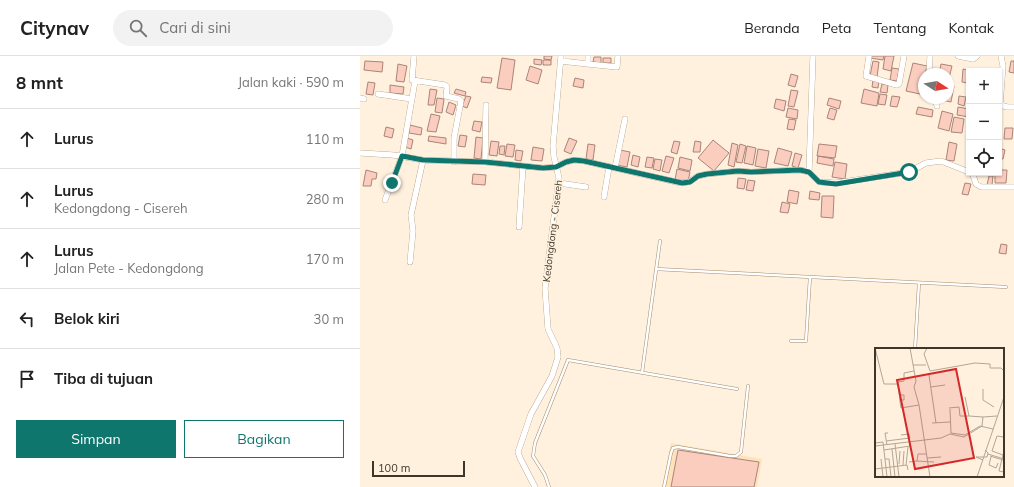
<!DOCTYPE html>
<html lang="id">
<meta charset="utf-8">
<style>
body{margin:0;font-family:Mulish,sans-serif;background:#f2f2f2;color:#222}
.controls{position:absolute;right:12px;top:12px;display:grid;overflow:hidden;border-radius:0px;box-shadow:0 1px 3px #0004}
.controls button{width:36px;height:36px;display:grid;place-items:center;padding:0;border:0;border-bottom:1px solid #e0e0e0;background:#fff;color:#222;font:20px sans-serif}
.compass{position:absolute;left:558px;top:12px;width:36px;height:36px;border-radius:50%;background:#fff;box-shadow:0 1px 3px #0004;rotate:101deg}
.scale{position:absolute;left:12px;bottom:10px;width:93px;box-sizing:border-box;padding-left:4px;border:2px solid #3e3629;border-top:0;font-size:11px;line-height:14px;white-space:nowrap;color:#3e3629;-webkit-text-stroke:3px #fff1de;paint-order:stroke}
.stop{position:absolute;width:12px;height:12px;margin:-9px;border:3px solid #0f766e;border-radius:50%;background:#fff}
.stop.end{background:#0f766e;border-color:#fff;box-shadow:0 1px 4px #0008}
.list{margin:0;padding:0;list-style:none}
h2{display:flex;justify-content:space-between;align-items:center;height:52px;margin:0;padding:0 16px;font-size:17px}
h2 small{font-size:13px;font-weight:400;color:#767676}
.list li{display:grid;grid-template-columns:26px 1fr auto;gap:12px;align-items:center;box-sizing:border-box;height:60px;padding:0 16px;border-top:1px solid #e0e0e0}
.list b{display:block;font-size:15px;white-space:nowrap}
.list p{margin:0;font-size:13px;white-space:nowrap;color:#767676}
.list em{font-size:13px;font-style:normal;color:#767676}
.actions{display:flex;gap:8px;padding:12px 16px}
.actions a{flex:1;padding:9px 0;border:1px solid #0f766e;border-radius:0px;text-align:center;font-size:14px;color:#0f766e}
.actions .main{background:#0f766e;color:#fff}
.icon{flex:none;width:22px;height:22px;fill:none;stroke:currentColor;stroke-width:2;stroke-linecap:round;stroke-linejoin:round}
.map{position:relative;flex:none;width:654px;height:431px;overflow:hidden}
header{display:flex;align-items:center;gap:24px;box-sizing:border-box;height:56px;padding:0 20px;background:#fff;border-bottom:1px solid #e0e0e0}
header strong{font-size:19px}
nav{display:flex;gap:22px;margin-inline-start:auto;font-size:14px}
.search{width:280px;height:36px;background:#f2f2f2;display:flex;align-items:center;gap:10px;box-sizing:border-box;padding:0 14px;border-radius:22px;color:#767676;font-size:15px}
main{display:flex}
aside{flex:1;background:#fff}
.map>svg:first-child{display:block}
</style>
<header>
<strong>Citynav</strong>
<div class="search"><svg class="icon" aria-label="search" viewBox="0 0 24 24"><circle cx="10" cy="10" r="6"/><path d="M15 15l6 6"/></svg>Cari di sini</div>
<nav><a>Beranda</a><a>Peta</a><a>Tentang</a><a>Kontak</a></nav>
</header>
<main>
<aside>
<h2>8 mnt<small>Jalan kaki · 590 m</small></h2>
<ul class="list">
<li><svg class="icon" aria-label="ahead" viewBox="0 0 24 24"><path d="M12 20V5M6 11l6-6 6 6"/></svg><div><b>Lurus</b></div><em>110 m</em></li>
<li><svg class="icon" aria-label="ahead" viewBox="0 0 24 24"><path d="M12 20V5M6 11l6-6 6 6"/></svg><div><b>Lurus</b><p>Kedongdong - Cisereh</p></div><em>280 m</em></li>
<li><svg class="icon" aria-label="ahead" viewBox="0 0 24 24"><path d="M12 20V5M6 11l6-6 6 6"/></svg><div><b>Lurus</b><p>Jalan Pete - Kedongdong</p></div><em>170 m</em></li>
<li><svg class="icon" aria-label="left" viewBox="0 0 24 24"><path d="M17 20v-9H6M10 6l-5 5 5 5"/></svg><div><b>Belok kiri</b></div><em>30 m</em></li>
<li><svg class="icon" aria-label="arrive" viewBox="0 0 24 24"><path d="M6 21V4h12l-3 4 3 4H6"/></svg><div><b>Tiba di tujuan</b></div></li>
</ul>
<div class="actions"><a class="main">Simpan</a><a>Bagikan</a></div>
</aside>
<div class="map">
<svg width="654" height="431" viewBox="0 0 654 431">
<rect width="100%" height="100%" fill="#fff1de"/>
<path fill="#fee2bc" d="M 311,387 L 402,403 L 397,431 L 302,431 Z"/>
<path fill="#facdbe" stroke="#aa8579" d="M 184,0 L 192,0 L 191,4 L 184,3 Z
M 511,0 L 524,0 L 523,4 L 510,2 Z
M 525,0 L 534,0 L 531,15 L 523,13 Z
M 234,1 L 241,1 L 241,7 L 233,6 Z
M 142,2 L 155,4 L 151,34 L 137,32 Z
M 243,2 L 251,2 L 251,7 L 243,7 Z
M 174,3 L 182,4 L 181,9 L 174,8 Z
M 183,4 L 191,4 L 191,9 L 183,9 Z
M 5,5 L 23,6 L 22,16 L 4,14 Z
M 513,5 L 519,6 L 517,21 L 510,20 Z
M 651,5 L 654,5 L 654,17 L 649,16 Z
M 553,7 L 567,10 L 560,38 L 546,35 Z
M 38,8 L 47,10 L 44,26 L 36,25 Z
M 581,8 L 592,10 L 589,22 L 588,22 L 588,18 L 579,18 Z
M 170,10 L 182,14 L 178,28 L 166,24 Z
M 532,12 L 539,13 L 537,25 L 530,24 Z
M 603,13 L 608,14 L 607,27 L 602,26 Z
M 431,18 L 438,20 L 435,31 L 428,29 Z
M 122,21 L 132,22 L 131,27 L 121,26 Z
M 215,22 L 224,24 L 223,32 L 213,30 Z
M 513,24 L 519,25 L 518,32 L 512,31 Z
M 8,26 L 15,27 L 13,39 L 6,38 Z
M 522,28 L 528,29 L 527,37 L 520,36 Z
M 30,29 L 44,31 L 43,38 L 30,37 Z
M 588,29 L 594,30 L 591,46 L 582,44 L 582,42 L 588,42 Z
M 70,33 L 77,34 L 74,49 L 68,49 Z
M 96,33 L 106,36 L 105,40 L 94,37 Z
M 504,33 L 519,37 L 517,50 L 501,47 Z
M 431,34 L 438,35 L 434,51 L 428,50 Z
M 520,38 L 527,39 L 525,49 L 518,48 Z
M 106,40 L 111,41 L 107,52 L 102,50 Z
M 532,40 L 540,41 L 537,51 L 530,50 Z
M 599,40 L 606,41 L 604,50 L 598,48 Z
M 77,42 L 84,43 L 82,57 L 75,56 Z
M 469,42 L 481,45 L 479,53 L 467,49 Z
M 416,43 L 426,45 L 424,55 L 414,52 Z
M 89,46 L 96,49 L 93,59 L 86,56 Z
M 558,51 L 573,54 L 572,61 L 556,58 Z
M 598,51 L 609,53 L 609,61 L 597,59 Z
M 428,52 L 438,54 L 437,63 L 426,61 Z
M 470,52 L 477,54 L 474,64 L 467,62 Z
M 582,55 L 593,58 L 589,75 L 578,72 Z
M 71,58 L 80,60 L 76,76 L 67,75 Z
M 594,61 L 604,63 L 602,77 L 591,76 Z
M 429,63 L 436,64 L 434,74 L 427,73 Z
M 114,65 L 122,66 L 120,76 L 112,74 Z
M 50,69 L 62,72 L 61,79 L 49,77 Z
M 26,71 L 34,73 L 32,82 L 24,80 Z
M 645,72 L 653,72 L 652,83 L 644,83 Z
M 100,79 L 107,80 L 105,91 L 98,90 Z
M 69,80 L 86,82 L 86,88 L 68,85 Z
M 116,81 L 123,82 L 121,103 L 114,102 Z
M 47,82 L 53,84 L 51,93 L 45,91 Z
M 209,82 L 217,85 L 211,98 L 204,95 Z
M 353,84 L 369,97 L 354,115 L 338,102 Z
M 131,85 L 139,86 L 137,100 L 129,99 Z
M 314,85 L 320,86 L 317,98 L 311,96 Z
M 335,85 L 341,86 L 340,96 L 333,96 Z
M 589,86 L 597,88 L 594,105 L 586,104 Z
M 372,87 L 378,89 L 374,111 L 368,109 Z
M 147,88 L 155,89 L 153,101 L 145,100 Z
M 228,88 L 235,89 L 233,104 L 226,103 Z
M 380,88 L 386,90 L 382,107 L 376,106 Z
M 459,88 L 477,90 L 475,102 L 457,100 Z
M 140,90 L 145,90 L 144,99 L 139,98 Z
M 387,90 L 396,92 L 393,109 L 384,107 Z
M 173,91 L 184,93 L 182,105 L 171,104 Z
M 418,92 L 432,96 L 428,110 L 414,107 Z
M 639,92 L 645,94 L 643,103 L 639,102 Z
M 398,93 L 409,95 L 406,112 L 395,110 Z
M 156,94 L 163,95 L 161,105 L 155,104 Z
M 260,94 L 270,96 L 267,111 L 256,109 Z
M 435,97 L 442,99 L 438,112 L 432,110 Z
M 273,99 L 280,101 L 278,111 L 271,109 Z
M 306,100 L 314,102 L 309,117 L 302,115 Z
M 458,100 L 474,103 L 473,110 L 457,107 Z
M 287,101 L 294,102 L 292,112 L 285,111 Z
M 320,101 L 332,104 L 330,115 L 318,112 Z
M 295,103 L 302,104 L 300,115 L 293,113 Z
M 475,106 L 487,108 L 485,123 L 472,121 Z
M 317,113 L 330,116 L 328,126 L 315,124 Z
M 6,114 L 17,117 L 16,123 L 12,123 L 11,130 L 3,130 Z
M 639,114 L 647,114 L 646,127 L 635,127 L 635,117 L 639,117 Z
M 113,118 L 126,119 L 125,129 L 112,128 Z
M 629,120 L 633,120 L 632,129 L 627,129 Z
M 378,122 L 386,123 L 384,133 L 377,132 Z
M 388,124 L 395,125 L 393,135 L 386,134 Z
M 605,127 L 611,128 L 608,139 L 602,138 Z
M 429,134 L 439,136 L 437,148 L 427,146 Z
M 450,135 L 460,137 L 459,144 L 449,143 Z
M 462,140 L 474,140 L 473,162 L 461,161 Z
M 422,146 L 430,148 L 428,157 L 420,156 Z
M 641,188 L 647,189 L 646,198 L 639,197 Z
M 318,394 L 399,406 L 394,431 L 311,431 Z"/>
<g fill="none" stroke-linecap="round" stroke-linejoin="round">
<defs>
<path id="service" d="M 296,213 L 646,231
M 431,285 L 446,285 L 450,221
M 555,293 L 559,227
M 282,317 L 300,185
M 189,431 L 185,419 L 173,400 L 175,387 L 208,304 L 377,333
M 304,431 L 311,397 L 313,392 L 318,391 L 370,400 L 376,400 L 381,396 L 388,330"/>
<path id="minor" d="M 54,0 L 52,24 L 85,29 L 87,31 L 86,40 L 99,43 L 101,45 L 94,82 L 94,106
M 228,0 L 228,8 L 257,11 L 258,0
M 509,0 L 506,20 L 537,29 L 539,28 L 544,0
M 598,0 L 613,3 L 617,0
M 641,0 L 643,10 L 640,49 L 647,51 L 654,51
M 201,5 L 228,8
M 569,18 L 570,0
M 18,38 L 52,43
M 0,42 L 4,43
M 575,42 L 577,50
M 0,97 L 33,99 L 63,104 L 125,106 L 183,112 L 196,111 L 206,106 L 214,104 L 224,105 L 321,127 L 329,126 L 338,120 L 347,118 L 378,115 L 391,116 L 440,114 L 449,116 L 453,0
M 125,106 L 126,49
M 255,112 L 265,63
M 449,116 L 459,126 L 476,127 L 549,116 L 566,107 L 581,105 L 609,116
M 611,117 L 613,119 L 616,128 L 621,131 L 654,131
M 199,127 L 226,131
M 244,141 L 249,111
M 25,144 L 42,100 L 55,25
M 159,171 L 163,110
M 50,206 L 53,175 L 51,159 L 63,104
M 175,431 L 160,402 L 158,396 L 171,358 L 192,320 L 198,301 L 197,292 L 188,273 L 185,232 L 199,122 L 194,101 L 193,90 L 201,0"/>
</defs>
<use href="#service" stroke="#a28d6f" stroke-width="3.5"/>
<use href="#minor" stroke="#a28d6f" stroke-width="6"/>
<use href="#service" stroke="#fff" stroke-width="2.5"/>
<use href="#minor" stroke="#fff" stroke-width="5.5"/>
</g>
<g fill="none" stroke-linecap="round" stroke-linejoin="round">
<path stroke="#0f766e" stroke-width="5" d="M 32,127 L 42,100 L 63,104 L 125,106 L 183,112 L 196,111 L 206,106 L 214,104 L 224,105 L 322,127 L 330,126 L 338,120 L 347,118 L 378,115 L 391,116 L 440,114 L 449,116 L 459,126 L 476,128 L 549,116"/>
</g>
<g text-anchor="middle" stroke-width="3" stroke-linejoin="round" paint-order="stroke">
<g font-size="10" fill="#3e3629" stroke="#fff1de">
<text transform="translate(192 175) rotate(-83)" y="4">Kedongdong - Cisereh</text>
</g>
</g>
<g transform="translate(515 292)">
<rect width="129" height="129" fill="#fff1de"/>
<path fill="none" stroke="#b2a696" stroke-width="1" d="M 0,0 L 9,36 L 23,36M 35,0 L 41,33 L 39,39 L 44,57M 52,0 L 49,6 L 55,23 L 100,15 L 115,16 L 115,20 L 126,20 L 129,23M 38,17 L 51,17M 39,23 L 29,25 L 29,33 L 23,34 L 25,54 L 26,60 L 44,57 L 55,129M 54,27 L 61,75M 56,39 L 70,37M 108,41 L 108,52 L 119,59M 24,47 L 29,47 L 29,52 L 25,52M 90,49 L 94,68 L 108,69M 74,60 L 84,59 L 85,68 L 94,68M 75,61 L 76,85 L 90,87 L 105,78 L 118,81M 57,75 L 75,74M 11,93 L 35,90 L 34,86 L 26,87M 0,95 L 8,94 L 12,129M 20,96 L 24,129M 12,97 L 10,85 L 13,85M 0,98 L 66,90 L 75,86 L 89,89 L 107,78 L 108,69 L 122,68M 17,101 L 20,129M 9,102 L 35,98M 113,106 L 129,111M 128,107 L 117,103 L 122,88 L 129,89M 128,107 L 124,123 L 129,124M 115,108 L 128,112M 116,109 L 114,117 L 121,120 L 123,115M 52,110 L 66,109M 6,111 L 8,129M 10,111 L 14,111 L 16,129M 108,112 L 101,109 L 112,109 L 113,105 L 110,102M 42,113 L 59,114M 34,114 L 42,113 L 43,106 L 52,106M 24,116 L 25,103M 28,117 L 29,103M 31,117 L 33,99M 0,121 L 32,117 L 33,122M 102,129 L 129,49"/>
<path fill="#d62828" fill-opacity="0.15" stroke="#d62828" stroke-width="2" d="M 81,21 L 99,110 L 40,121 L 22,32 Z"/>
<rect width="129" height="129" fill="none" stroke="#3e3629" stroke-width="2"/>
</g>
</svg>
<div class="controls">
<button>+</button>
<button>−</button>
<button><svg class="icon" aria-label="locate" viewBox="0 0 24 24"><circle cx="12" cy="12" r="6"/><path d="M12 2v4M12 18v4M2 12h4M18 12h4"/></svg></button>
</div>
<svg class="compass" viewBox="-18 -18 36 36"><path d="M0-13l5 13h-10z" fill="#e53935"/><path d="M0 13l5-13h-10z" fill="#767676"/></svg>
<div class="scale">100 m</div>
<div class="stop" style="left:549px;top:116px"></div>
<div class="stop end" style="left:32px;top:127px"></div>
</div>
</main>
